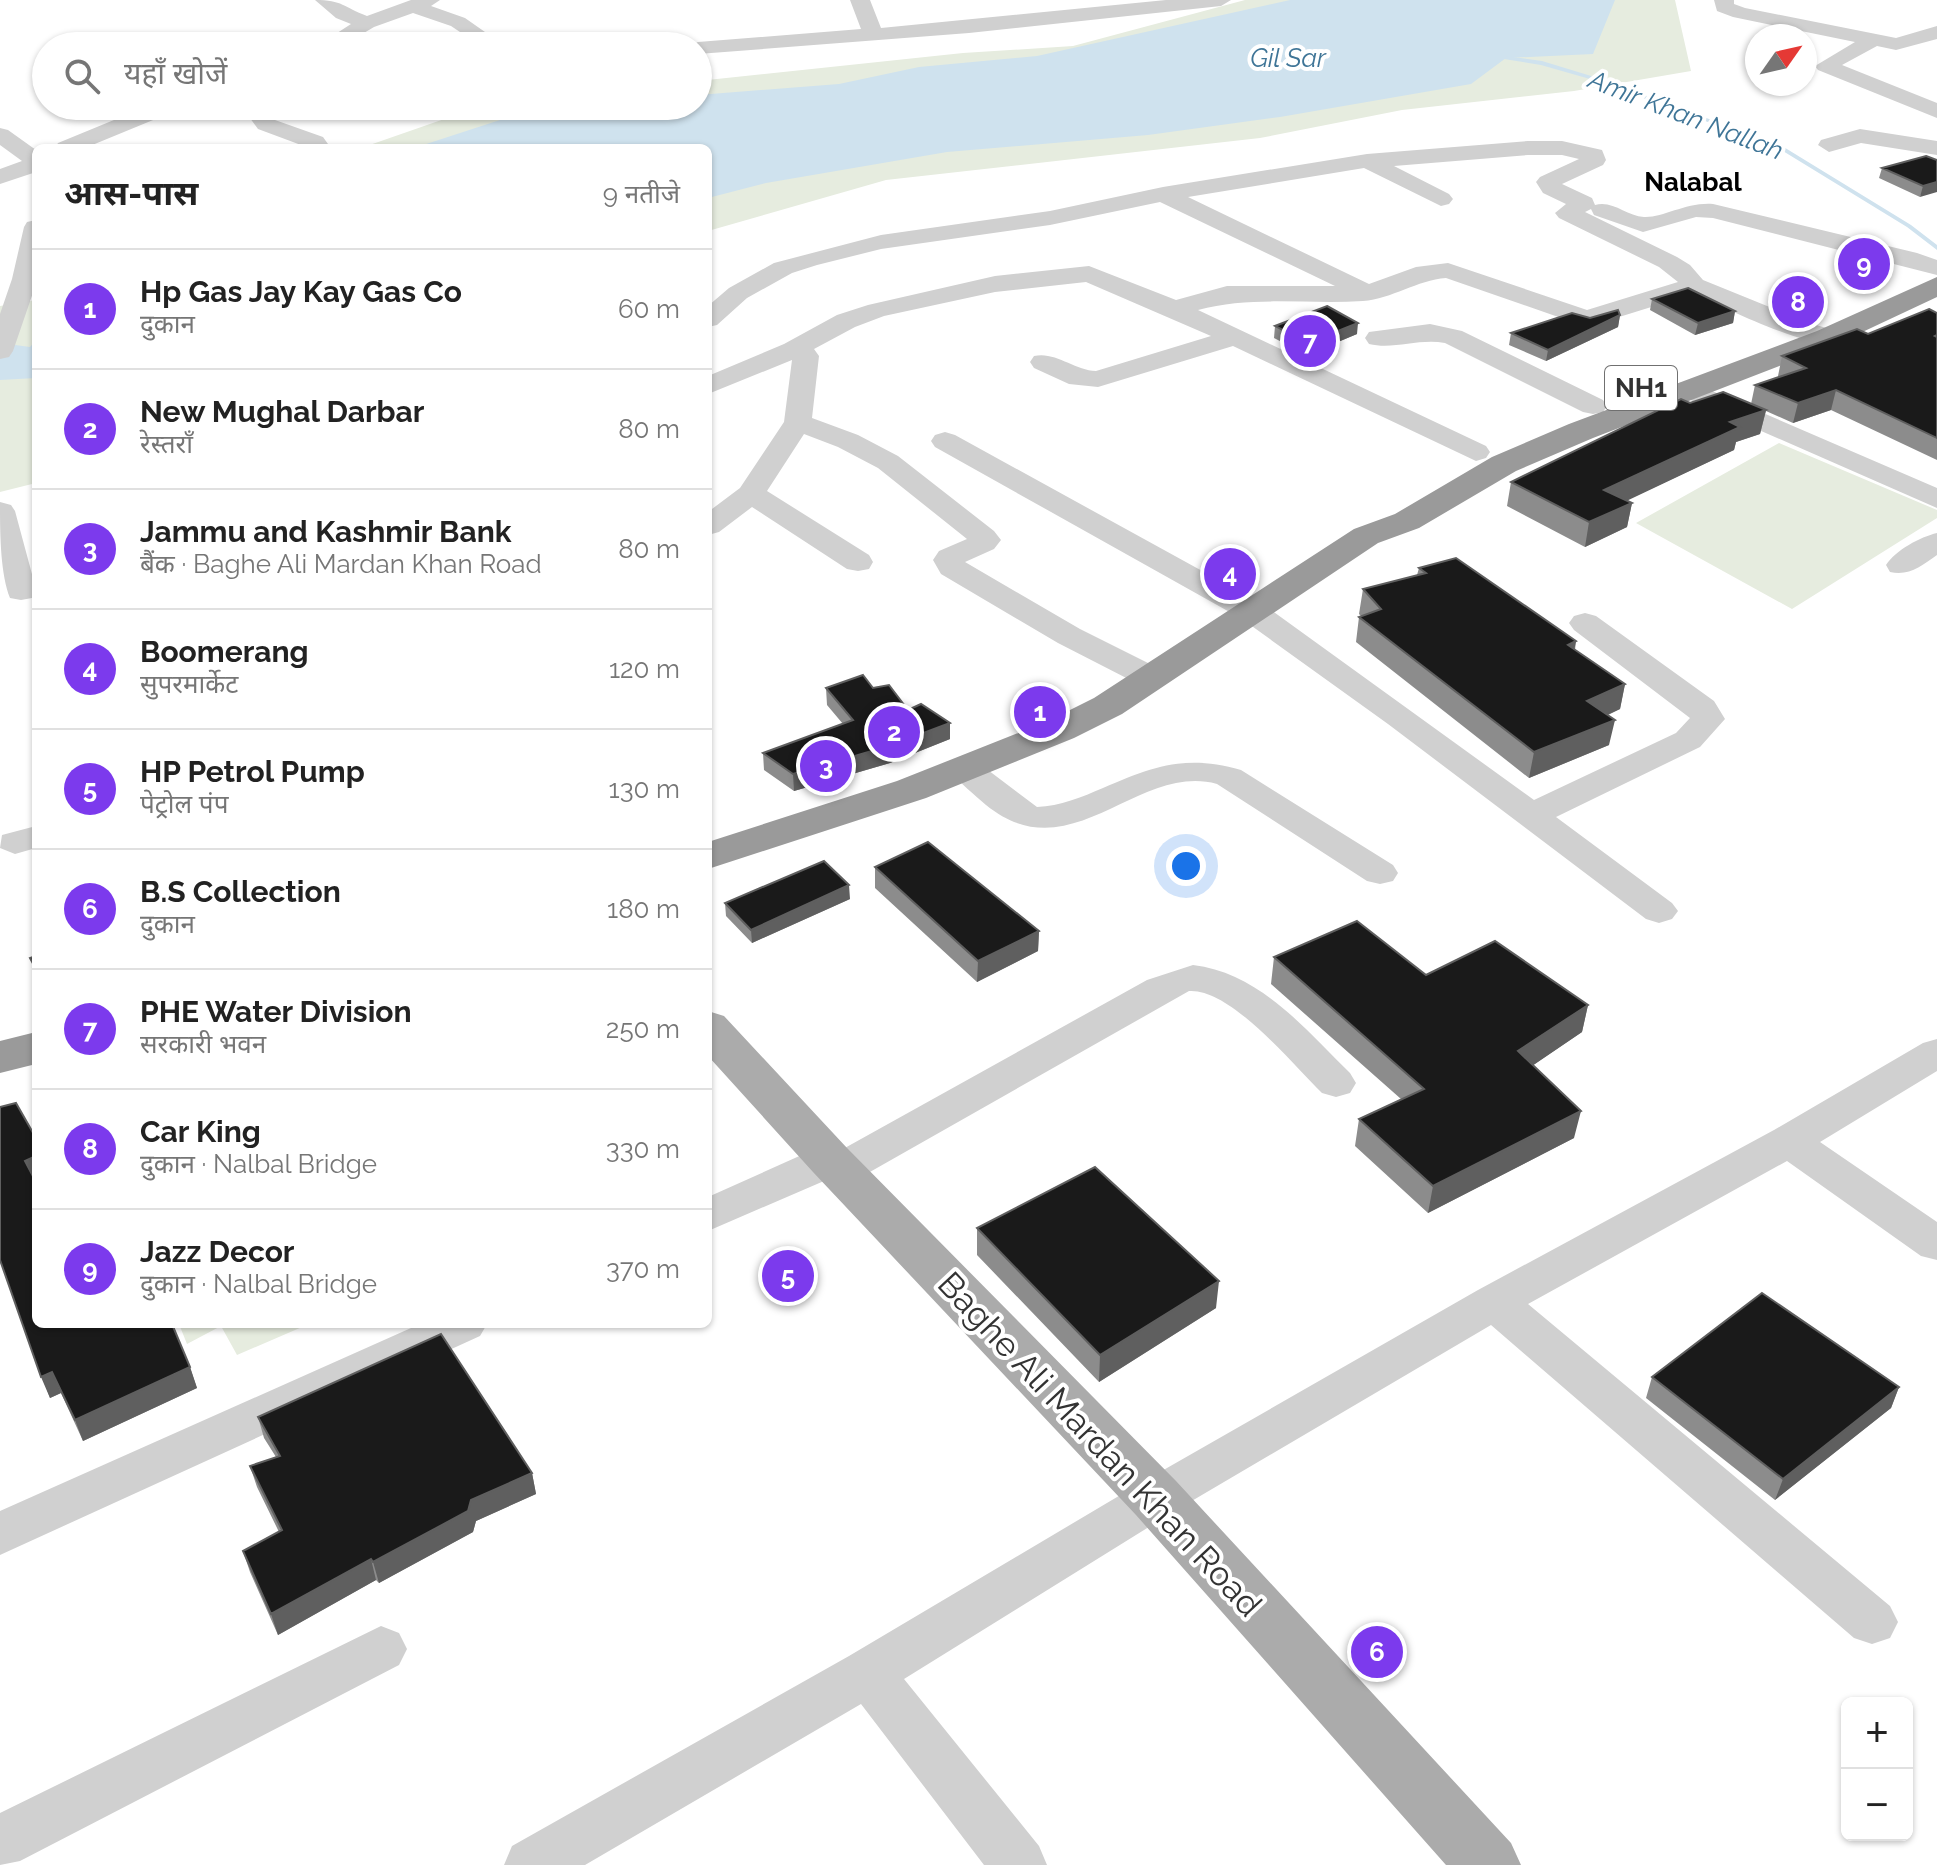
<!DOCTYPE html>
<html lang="hi">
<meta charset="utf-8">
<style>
body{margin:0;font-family:Raleway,"Noto Sans Devanagari",sans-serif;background:#f6f6f6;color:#222}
.controls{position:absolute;right:24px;bottom:24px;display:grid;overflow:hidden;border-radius:12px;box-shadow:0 2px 6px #0004}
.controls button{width:72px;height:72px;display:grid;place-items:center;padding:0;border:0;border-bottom:2px solid #e0e0e0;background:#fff;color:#222;font:40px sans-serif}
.compass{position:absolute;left:1745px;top:24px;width:72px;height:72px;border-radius:50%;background:#fff;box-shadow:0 2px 6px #0004;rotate:56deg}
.you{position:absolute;left:1186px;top:866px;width:28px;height:28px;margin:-20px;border:6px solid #fff;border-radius:50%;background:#1a73e8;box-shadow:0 0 0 12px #1a73e833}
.badge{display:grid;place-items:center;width:52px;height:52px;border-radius:50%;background:#7c3aed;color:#fff;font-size:26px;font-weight:700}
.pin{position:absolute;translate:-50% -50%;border:4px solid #fff;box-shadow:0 2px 8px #0006}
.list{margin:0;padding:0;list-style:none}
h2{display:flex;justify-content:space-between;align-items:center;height:104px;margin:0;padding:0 32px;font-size:34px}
h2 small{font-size:26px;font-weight:400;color:#767676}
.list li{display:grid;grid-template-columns:52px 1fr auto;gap:24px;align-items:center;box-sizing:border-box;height:120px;padding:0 32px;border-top:2px solid #e0e0e0}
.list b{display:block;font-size:30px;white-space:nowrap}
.list p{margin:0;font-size:26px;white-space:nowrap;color:#767676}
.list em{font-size:26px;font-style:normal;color:#767676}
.icon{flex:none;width:44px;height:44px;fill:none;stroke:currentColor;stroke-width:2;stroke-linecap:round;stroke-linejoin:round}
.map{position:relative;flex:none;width:1937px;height:1865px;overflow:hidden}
.search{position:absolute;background:#fff;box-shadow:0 2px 6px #0004;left:32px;top:32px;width:680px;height:88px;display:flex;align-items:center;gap:20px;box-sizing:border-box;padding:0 28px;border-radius:44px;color:#767676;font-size:30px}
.panel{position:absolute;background:#fff;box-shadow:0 2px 6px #0004;left:32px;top:144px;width:680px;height:1184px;border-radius:12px}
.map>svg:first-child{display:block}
</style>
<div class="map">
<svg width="1937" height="1865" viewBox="0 0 1937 1865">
<rect width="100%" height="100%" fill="#fff"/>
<path fill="#e6ecdf" d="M 1245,0 L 1675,0 L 1691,71 L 1574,91 L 1402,110 L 1260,138 L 886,180 L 708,231 L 708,148 L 361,148 L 450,117 L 504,106 L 698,106 L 698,81 L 963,53 L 1073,46 Z
M 36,300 L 36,483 L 0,492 L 0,306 Z
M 1779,443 L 1937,510 L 1937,518 L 1792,609 L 1636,523 Z
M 179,1324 L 309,1324 L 237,1355 L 221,1326 L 187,1344 Z"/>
<path fill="#cfe2ee" d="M 1290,0 L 1615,0 L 1593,54 L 1506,58 L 1471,84 L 1280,117 L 1148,135 L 947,152 L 766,183 L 708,198 L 708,148 L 414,148 L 537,108 L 698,106 L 698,95 L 839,84 L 919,67 L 1037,56 Z
M 36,340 L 36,378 L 0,380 L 0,343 L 30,347 Z"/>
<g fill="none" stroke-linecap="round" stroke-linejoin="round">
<path fill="#cfe2ee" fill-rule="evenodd" d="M 1506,56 L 1542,61 L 1601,79 L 1782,146 L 1911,225 L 1937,245 L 1937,250 L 1907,227 L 1778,148 L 1597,81 L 1541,65 L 1504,59 L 1504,57 Z"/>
<path fill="#d0d0d0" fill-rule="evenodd" d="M 315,0 C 343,0 343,7 367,16 L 411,0 L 440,0 L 431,6 L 465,18 L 505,46 L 481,46 L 451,26 L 413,13 L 374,27 L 342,46 L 317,46 L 351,24 L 336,18 Z
M 850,0 L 870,0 L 881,28 L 1166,0 L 1231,0 L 1221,6 L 969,33 L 698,54 L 698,46 L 689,46 L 698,42 L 861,29 Z
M 1714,0 L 1734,0 L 1734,4 L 1745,8 L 1896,38 L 1937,26 L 1937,39 L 1896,50 L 1877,46 L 1842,65 L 1937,103 L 1937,118 L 1818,70 L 1815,66 L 1855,42 L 1733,17 L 1717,11 Z
M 148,106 L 178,106 L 175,111 L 85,148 L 55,148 L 58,143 Z
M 241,106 L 267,106 L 275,120 L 323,137 L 328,144 L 325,148 L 299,148 L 301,145 L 258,129 Z
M 0,128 L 8,130 L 36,150 L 36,172 L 0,184 L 0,169 L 22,161 L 0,145 Z
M 1860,129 L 1937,141 L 1937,155 L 1861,143 L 1829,152 L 1818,145 L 1821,140 Z
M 1528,141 L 1562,141 L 1602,150 L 1606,160 L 1603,165 L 1562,184 L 1592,198 L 1595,205 C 1613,200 1626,216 1644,217 C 1663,218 1686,202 1713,204 L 1917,253 L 1937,260 L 1937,275 L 1713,218 L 1696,217 L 1643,232 L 1594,215 L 1591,209 L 1585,212 L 1677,257 L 1690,265 L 1703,280 L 1809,323 L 1837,331 L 1841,337 L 1837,343 C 1808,350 1723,306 1693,294 L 1587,327 L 1446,278 C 1417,280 1392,299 1363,301 C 1308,305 1252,295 1198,310 L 1486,446 L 1490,452 L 1486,458 L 1476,461 L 1233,346 L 1098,387 L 1069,384 L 1034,368 L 1030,362 L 1034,356 C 1055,351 1074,370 1096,371 L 1211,336 L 1086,282 L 995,292 L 884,316 L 855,327 L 814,349 L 819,356 L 812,418 L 858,435 L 898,456 L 994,531 L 1001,540 L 994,549 L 965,562 L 1080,629 L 1162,670 L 1166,677 L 1162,684 L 1150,687 L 1138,684 L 1058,643 L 941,574 L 933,560 L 939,551 L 967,539 L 878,468 L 838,447 L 804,434 L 767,491 L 869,555 L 873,562 L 869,569 L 858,571 L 847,569 L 752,507 L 719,532 L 708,535 L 708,512 L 740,488 L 784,422 L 792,360 L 708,394 L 708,376 L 784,344 L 837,315 L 868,305 L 995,276 L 1089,266 L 1176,300 L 1227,286 L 1335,286 L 1160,202 L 1050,225 L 881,249 L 817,265 L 792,273 L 747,298 L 717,325 L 708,327 L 708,306 L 729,288 L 774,263 L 881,235 L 1050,211 L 1163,187 L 1367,154 ZM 1528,155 L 1562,155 L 1579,159 L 1540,177 L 1536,182 L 1543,193 L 1566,204 L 1555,213 L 1559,218 L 1659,267 L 1678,282 L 1587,310 L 1448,263 L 1416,267 L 1369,284 L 1188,197 L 1364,168 L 1441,206 L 1449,204 L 1453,199 L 1449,194 L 1394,166 Z
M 36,220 L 36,284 L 13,351 L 9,357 L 0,359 L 0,314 L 12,279 L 24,227 L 27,222 Z
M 1430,324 L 1462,331 L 1603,400 L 1607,406 L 1603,412 L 1593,414 L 1583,412 L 1445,343 C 1419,338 1394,350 1369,344 L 1365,338 L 1369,332 Z
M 1689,381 L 1937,488 L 1937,508 L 1679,395 L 1675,389 L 1679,383 Z
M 945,432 L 955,435 L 1264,605 L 1534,800 L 1676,733 L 1690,718 L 1574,630 L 1569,623 L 1574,616 L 1585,613 L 1596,616 L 1714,701 L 1725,719 L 1700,747 L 1556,817 L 1672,903 L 1678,911 L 1672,919 L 1659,923 L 1646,919 L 1388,724 L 1242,619 L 935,447 L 931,441 L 935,435 Z
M 0,502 L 11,505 L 15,511 L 36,589 L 32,598 L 21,600 L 10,598 C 0,573 0,531 0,502 Z
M 1937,533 L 1937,555 C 1921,566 1910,576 1890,572 L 1886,565 C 1896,550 1920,537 1937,533 Z
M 968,761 L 980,764 L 1037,807 C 1060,806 1082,797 1103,788 C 1153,766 1187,754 1241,770 L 1393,865 L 1398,873 L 1393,881 L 1380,884 L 1367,881 L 1217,784 C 1137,762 1071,874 986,805 C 974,794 960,784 951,771 L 956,764 Z
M 36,826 L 36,848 L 15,854 L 0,848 L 2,835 Z
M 1193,965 C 1260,973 1305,1029 1350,1073 L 1356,1083 L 1350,1093 L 1336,1097 L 1322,1093 C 1293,1065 1231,988 1189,991 L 854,1181 L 839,1185 L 824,1181 L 708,1231 L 708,1197 L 815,1149 L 830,1145 L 843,1149 L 1147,980 Z
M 1937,1039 L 1937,1071 L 1820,1142 L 1937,1222 L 1937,1260 L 1921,1256 L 1787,1161 L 1528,1304 L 1890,1606 L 1898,1622 L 1890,1638 L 1872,1644 L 1854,1638 L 1491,1325 L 1173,1512 L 904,1679 L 1039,1846 L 1047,1865 L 984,1865 L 861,1704 L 585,1865 L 504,1865 L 512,1846 L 849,1656 L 1139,1484 L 1478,1290 L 1774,1130 L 1923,1043 Z
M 420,1324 L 487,1324 L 480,1336 L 0,1555 L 0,1511 Z
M 381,1626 L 399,1633 L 407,1649 L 399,1665 L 20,1861 L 0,1865 L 0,1813 Z"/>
<path fill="#ababab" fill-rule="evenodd" d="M 708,1011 L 724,1016 L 847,1148 L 1176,1481 L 1511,1843 L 1521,1865 L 1446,1865 L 1136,1515 L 813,1172 L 708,1056 Z"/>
<path fill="#9a9a9a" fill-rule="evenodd" d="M 1937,277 L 1937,297 L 1839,343 L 1593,438 L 1516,471 L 1419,528 L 1378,543 L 1122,714 L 1074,738 L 926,798 L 708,869 L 708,842 L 897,781 L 1046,722 L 1094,698 L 1354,529 L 1395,514 L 1492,457 L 1569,424 L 1817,331 Z
M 36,1032 L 36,1064 L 0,1073 L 0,1041 Z"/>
</g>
<path fill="#8c8c8c" d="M 1937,160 L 1920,197 L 1879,178 L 1882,168 Z
M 1652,299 L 1735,311 L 1733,323 L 1695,335 L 1650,310 Z
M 1937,313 L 1937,460 L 1831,410 L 1793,423 L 1766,411 L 1760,434 L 1736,442 L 1734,450 L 1627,500 L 1632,503 L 1627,527 L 1585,547 L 1507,506 L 1511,482 L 1690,403 L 1751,404 L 1755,385 L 1780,377 L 1778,376 L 1782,356 L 1868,334 Z
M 1620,315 L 1618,327 L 1546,361 L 1509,345 L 1511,333 L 1590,318 Z
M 1275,326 L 1357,334 L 1307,355 L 1274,338 Z
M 1419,568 L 1576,641 L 1575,650 L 1625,684 L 1620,709 L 1608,715 L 1609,745 L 1529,778 L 1356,642 L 1359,617 L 1361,616 L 1359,614 L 1363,589 L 1417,575 Z
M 826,688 L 873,688 L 908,710 L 950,739 L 890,763 L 794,791 L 764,770 L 763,753 L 843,724 L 827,705 Z
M 875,867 L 1039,931 L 1038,951 L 977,982 L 875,888 Z
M 850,899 L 752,943 L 726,916 L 725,903 Z
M 1274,957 L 1426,975 L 1588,1005 L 1582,1032 L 1533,1065 L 1574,1138 L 1428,1213 L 1355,1146 L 1359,1119 L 1401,1099 L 1271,984 Z
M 36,1138 L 36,1324 L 190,1367 L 197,1388 L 83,1441 L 61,1393 L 50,1398 L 0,1260 Z
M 977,1228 L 1216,1308 L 1099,1382 L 977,1255 Z
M 1652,1377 L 1899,1387 L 1891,1408 L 1775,1500 L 1646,1398 Z
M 258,1417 L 532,1473 L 536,1494 L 476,1521 L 473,1532 L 379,1583 L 376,1580 L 278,1635 L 250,1572 L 243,1551 L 279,1532 L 257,1487 L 250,1466 L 276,1457 L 264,1438 Z"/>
<path fill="#5f5f5f" d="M 1937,182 L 1937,192 L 1920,197 L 1923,186 Z
M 1735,311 L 1733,323 L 1695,335 L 1698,323 Z
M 1620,315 L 1618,327 L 1546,361 L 1548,350 Z
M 1358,323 L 1357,334 L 1307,355 L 1308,343 Z
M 1836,390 L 1831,410 L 1793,423 L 1798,403 Z
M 1766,410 L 1760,434 L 1736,442 L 1734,450 L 1599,514 L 1604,490 L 1730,422 Z
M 1632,503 L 1627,527 L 1585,547 L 1589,522 Z
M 1576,641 L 1571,666 L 1568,645 Z
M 1625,684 L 1620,709 L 1581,727 L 1587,701 Z
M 1615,720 L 1609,745 L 1529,778 L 1534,752 Z
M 950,723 L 950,739 L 890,763 L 794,791 L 793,774 Z
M 849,885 L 850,899 L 752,943 L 751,930 Z
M 1039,931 L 1038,951 L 977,982 L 978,961 Z
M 1588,1005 L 1582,1032 L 1513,1079 L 1518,1051 Z
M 1581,1111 L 1574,1138 L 1428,1213 L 1433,1186 Z
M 36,1156 L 36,1180 L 33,1181 L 25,1161 Z
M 1219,1281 L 1216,1308 L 1099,1382 L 1100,1355 Z
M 190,1367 L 197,1388 L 83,1441 L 75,1420 Z
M 52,1372 L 61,1393 L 50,1398 L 41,1377 Z
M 1899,1387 L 1891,1408 L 1775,1500 L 1783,1479 Z
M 532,1473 L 536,1494 L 476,1521 L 473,1532 L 379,1583 L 373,1562 L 471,1500 Z
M 371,1559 L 376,1580 L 278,1635 L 271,1614 Z"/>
<path fill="#1a1a1a" stroke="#5f5f5f" stroke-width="2" d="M 1926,156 L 1937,160 L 1937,182 L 1923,186 L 1882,168 Z
M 1688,288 L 1735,311 L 1698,323 L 1652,299 Z
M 1327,306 L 1358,323 L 1308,343 L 1275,326 Z
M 1929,309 L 1937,313 L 1937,335 L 1935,336 L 1937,337 L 1937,438 L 1836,390 L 1798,403 L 1755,385 L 1806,368 L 1782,356 L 1857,329 L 1868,334 Z
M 1618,310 L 1620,315 L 1548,350 L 1511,333 L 1572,313 L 1590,318 Z
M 1723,392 L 1766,410 L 1730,422 L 1740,427 L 1604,490 L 1632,503 L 1589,522 L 1511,482 L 1681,399 L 1690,403 Z
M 1456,558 L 1576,641 L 1568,645 L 1625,684 L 1587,701 L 1615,720 L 1534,752 L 1359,617 L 1381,609 L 1363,589 L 1426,573 L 1419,568 Z
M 863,675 L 873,688 L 889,685 L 908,710 L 921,704 L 950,723 L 889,746 L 793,774 L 763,753 L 853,720 L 826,688 Z
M 928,842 L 1039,931 L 978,961 L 875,867 Z
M 824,861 L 849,885 L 751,930 L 725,903 Z
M 1357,921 L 1426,975 L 1495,941 L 1588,1005 L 1518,1051 L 1581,1111 L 1433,1186 L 1359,1119 L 1424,1089 L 1274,957 Z
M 36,956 L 36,969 L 30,958 Z
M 16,1103 L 36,1138 L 36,1156 L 25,1161 L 36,1182 L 36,1324 L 172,1324 L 190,1367 L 75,1420 L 52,1372 L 41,1377 L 0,1260 L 0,1107 Z
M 1095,1167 L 1219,1281 L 1100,1355 L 977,1228 Z
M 1762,1293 L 1899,1387 L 1783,1479 L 1652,1377 Z
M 441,1334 L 532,1473 L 471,1500 L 468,1511 L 373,1562 L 371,1559 L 271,1614 L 243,1551 L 282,1530 L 250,1466 L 280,1456 L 258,1417 Z"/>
<g text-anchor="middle" stroke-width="8" stroke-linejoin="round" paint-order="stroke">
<g font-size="26" font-style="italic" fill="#3f7597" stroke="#fff">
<text x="1288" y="67">Gil Sar</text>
<text transform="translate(1686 115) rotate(21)" y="9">Amir Khan Nallah</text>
</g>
<g font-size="26" font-weight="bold" fill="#000" stroke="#fff">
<text x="1693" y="191">Nalabal</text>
</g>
<rect fill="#fff" stroke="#707070" stroke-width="2" x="1605" y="366" width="72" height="44" rx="6"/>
<g font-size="26" font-weight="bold" fill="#333">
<text x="1641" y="397">NH1</text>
</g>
<g font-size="34" fill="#333" stroke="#fff">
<text transform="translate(1100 1444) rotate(47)" y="12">Baghe Ali Mardan Khan Road</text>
</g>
</g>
</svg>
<div class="controls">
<button>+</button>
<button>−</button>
</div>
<svg class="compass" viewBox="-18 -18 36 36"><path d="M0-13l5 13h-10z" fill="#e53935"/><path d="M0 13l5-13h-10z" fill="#767676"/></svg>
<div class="you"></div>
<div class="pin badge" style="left:1040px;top:712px">1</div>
<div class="pin badge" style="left:894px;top:732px">2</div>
<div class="pin badge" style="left:826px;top:766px">3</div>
<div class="pin badge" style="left:1230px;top:574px">4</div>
<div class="pin badge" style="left:788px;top:1276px">5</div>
<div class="pin badge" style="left:1377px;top:1652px">6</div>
<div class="pin badge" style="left:1310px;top:341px">7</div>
<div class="pin badge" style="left:1798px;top:302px">8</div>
<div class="pin badge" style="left:1864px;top:264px">9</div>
<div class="search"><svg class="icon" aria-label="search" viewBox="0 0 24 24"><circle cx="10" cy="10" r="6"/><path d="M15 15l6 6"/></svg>यहाँ खोजें</div>
<section class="panel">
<h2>आस-पास<small>9 नतीजे</small></h2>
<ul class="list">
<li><span class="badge">1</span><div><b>Hp Gas Jay Kay Gas Co</b><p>दुकान</p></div><em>60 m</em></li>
<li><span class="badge">2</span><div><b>New Mughal Darbar</b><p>रेस्तराँ</p></div><em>80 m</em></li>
<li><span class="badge">3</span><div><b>Jammu and Kashmir Bank</b><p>बैंक · Baghe Ali Mardan Khan Road</p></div><em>80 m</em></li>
<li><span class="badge">4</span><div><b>Boomerang</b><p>सुपरमार्केट</p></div><em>120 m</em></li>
<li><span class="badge">5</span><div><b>HP Petrol Pump</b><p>पेट्रोल पंप</p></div><em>130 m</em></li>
<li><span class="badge">6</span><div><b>B.S Collection</b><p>दुकान</p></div><em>180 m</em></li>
<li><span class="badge">7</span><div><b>PHE Water Division</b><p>सरकारी भवन</p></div><em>250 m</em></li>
<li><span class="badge">8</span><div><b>Car King</b><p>दुकान · Nalbal Bridge</p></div><em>330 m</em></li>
<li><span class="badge">9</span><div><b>Jazz Decor</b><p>दुकान · Nalbal Bridge</p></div><em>370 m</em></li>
</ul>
</section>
</div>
